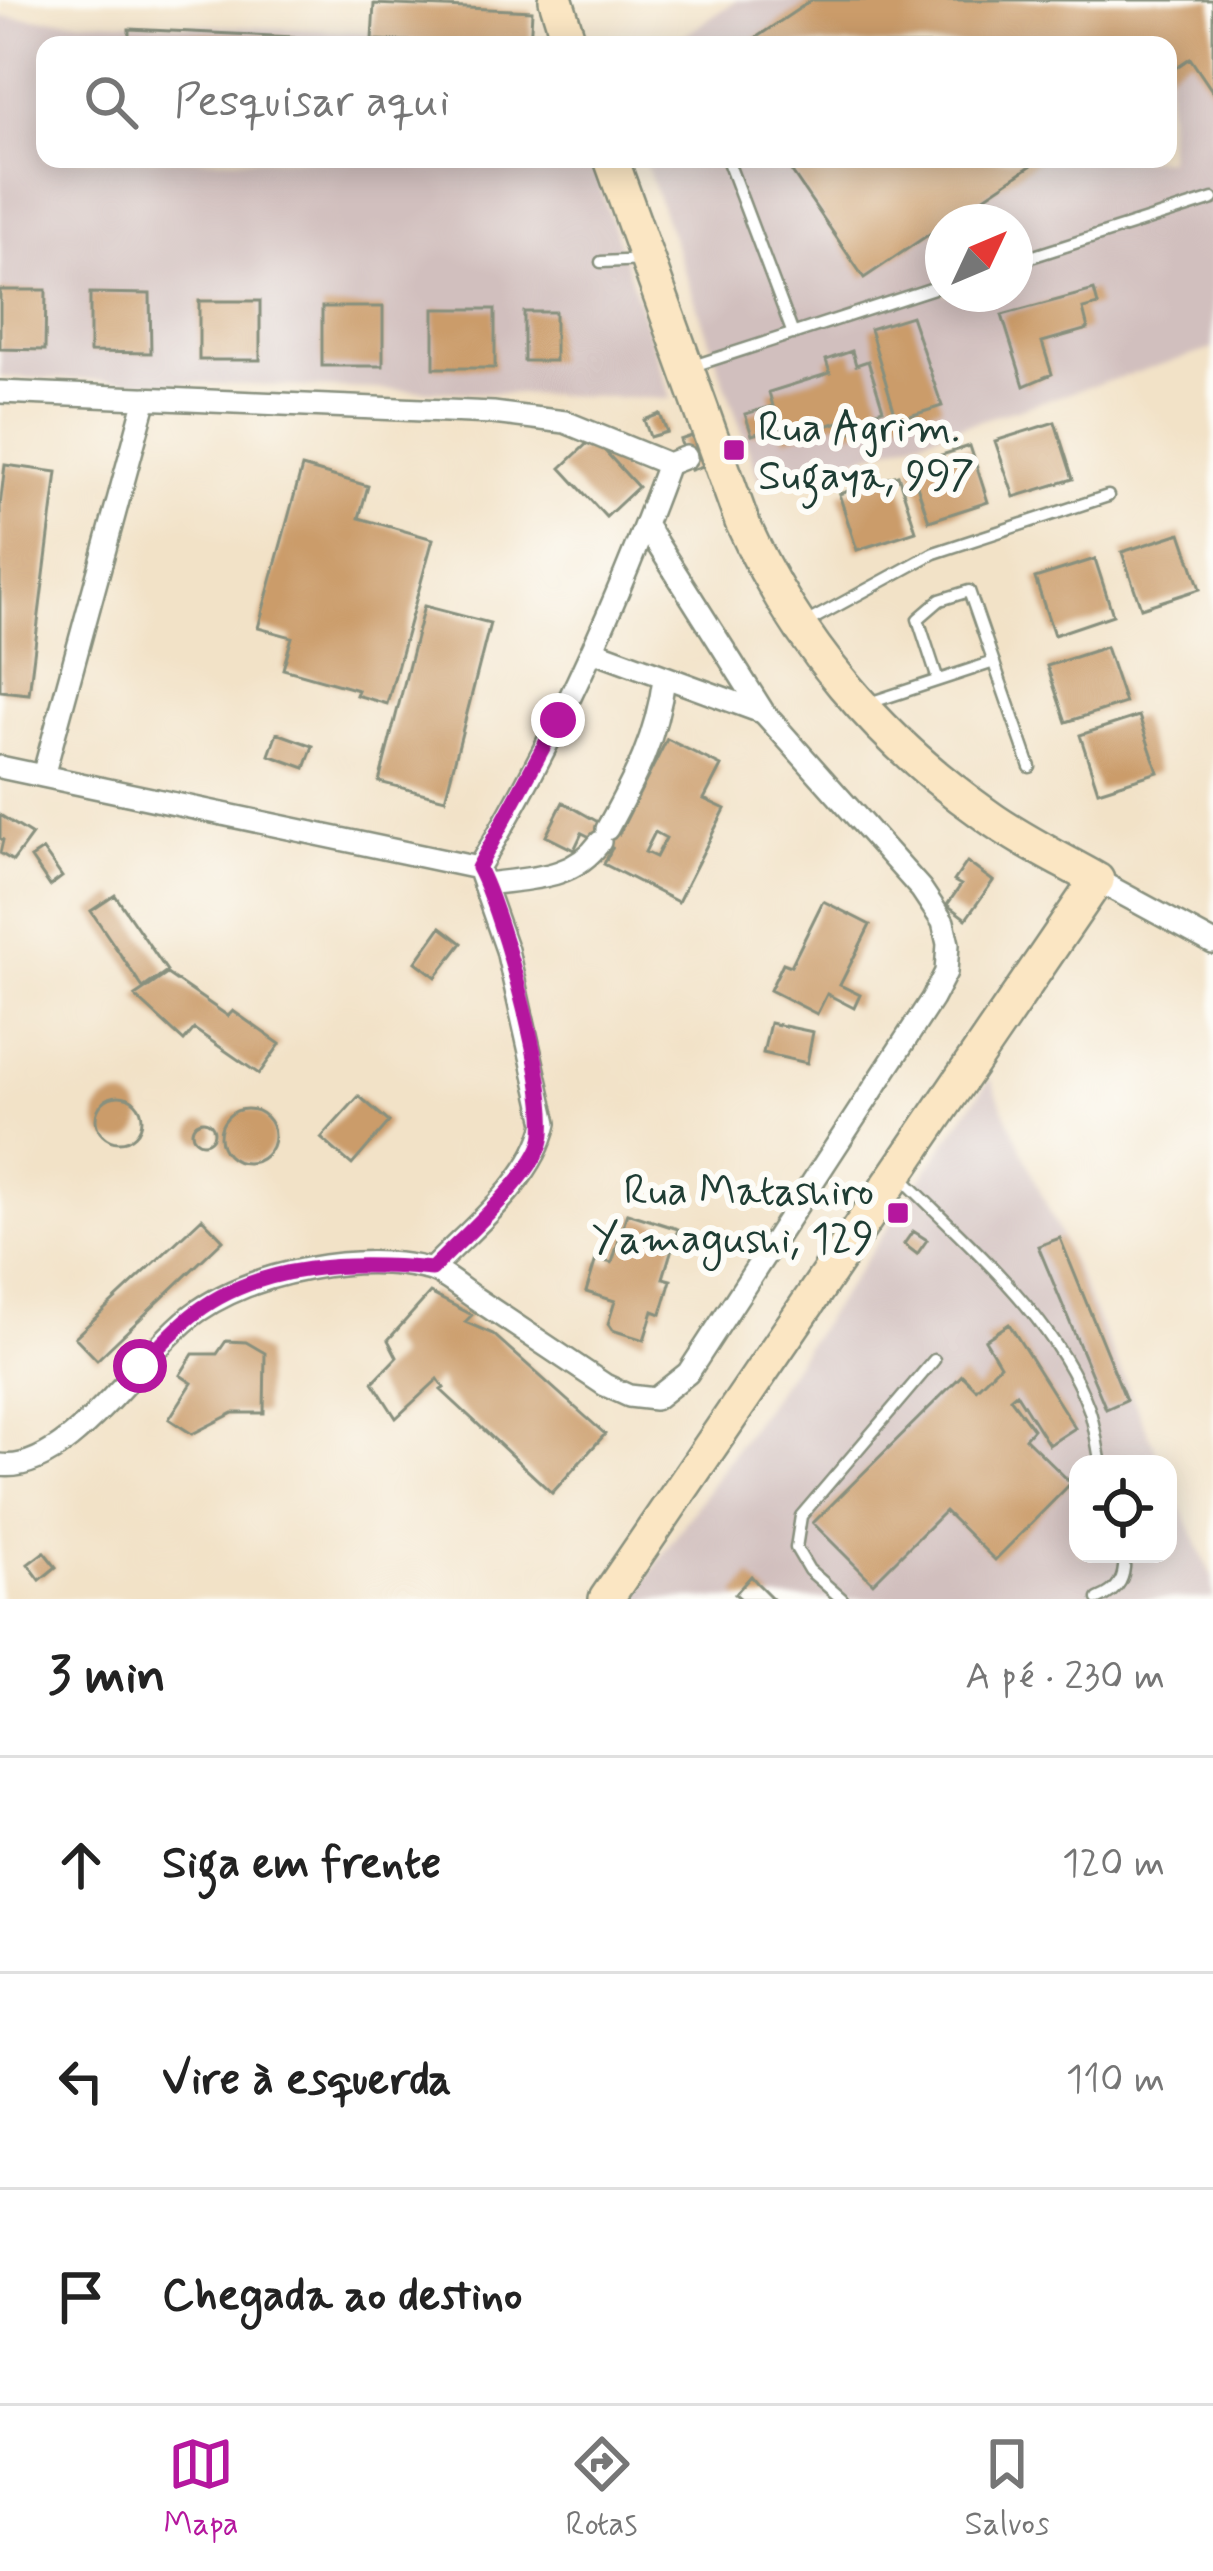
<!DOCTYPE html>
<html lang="pt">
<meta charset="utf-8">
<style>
body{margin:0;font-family:Mynerve,sans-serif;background:#f2f2f2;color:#222}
.controls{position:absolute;right:36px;bottom:36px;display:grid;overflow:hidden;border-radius:24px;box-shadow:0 6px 30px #0003}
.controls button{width:108px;height:108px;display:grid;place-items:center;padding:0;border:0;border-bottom:3px solid #e0e0e0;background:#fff;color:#222;font:60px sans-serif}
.compass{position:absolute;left:925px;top:204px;width:108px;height:108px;border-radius:50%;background:#fff;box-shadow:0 6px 30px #0003;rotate:46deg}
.stop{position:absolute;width:36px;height:36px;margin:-27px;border:9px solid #b5179e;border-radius:50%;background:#fff}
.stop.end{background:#b5179e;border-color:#fff;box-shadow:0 3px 12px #0008}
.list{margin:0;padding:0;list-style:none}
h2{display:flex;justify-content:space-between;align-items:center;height:156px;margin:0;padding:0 48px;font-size:51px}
h2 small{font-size:39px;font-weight:400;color:#767676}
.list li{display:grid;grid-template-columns:78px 1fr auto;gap:36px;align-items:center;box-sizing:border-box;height:216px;padding:0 48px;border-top:3px solid #e0e0e0}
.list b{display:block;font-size:45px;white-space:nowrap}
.list em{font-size:39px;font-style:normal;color:#767676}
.icon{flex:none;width:66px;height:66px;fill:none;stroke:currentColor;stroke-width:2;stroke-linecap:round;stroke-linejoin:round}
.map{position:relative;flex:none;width:1213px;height:1599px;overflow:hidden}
.search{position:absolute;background:#fff;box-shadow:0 6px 30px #0003;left:36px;right:36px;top:36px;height:132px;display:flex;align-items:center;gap:30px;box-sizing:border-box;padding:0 42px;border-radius:24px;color:#767676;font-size:45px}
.sheet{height:804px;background:#fff}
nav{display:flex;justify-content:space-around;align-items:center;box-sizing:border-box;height:168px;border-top:3px solid #e0e0e0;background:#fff;font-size:33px;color:#767676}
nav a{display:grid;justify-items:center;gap:6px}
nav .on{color:#b5179e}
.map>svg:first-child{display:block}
</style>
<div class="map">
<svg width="1213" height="1599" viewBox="0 0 1213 1599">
<rect width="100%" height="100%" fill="#fdfcf7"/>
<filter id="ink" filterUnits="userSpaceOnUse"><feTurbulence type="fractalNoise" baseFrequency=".00833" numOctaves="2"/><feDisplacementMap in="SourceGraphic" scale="24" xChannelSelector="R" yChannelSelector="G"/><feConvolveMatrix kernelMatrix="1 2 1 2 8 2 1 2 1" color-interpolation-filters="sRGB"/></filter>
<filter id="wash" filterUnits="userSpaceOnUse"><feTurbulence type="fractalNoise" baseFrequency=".004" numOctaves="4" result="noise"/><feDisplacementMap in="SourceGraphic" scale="48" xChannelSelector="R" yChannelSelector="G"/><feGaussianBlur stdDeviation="2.7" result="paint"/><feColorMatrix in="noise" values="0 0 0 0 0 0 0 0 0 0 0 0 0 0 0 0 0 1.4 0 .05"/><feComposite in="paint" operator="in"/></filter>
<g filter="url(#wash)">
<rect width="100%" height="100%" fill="#f2e2c7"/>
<path fill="#d1bfbe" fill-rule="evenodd" d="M 737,0 L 1213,0 L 1213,349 L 762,487 L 644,159 L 1168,159 L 1168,45 L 671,45 ZM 943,222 L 1015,222 L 1015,294 L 943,294 Z
M 0,17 L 551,40 L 553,45 L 45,45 L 45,159 L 591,159 L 671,399 L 0,377 Z
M 990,1078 L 1162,1464 L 1078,1464 L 1078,1554 L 1168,1554 L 1168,1478 L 1213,1579 L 1213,1599 L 633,1599 Z"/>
<g id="blocks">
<path fill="#cb9c6b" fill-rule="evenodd" d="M 812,0 L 1213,0 L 1213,92 L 1190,58 L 1168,73 L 1168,45 L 745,45 Z
M 374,4 L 532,11 L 530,45 L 372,40 Z
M 129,29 L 294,37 L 294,45 L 129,45 Z
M 783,159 L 1041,159 L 864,278 Z
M 0,290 L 46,290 L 45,350 L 0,349 Z
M 1094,290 L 1098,305 L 1083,309 L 1088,329 L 1042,342 L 1052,374 L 1024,386 L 1002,315 Z
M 90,293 L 150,294 L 151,353 L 90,352 Z
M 199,301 L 260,301 L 260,360 L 199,360 Z
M 322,307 L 383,307 L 383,366 L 322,366 Z
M 434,309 L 495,309 L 495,368 L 434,368 Z
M 524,312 L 555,312 L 555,361 L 524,361 Z
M 911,316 L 942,406 L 897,420 L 870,329 Z
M 852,351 L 856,365 L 868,361 L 883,409 L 870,413 L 874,425 L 849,433 L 845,420 L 784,439 L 780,426 L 752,435 L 745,414 L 773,406 L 769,392 L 830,373 L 826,360 Z
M 660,414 L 667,432 L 650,437 L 644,420 Z
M 1055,422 L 1073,479 L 1014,497 L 995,441 Z
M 692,436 L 703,466 L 691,470 L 680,440 Z
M 593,438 L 638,487 L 606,517 L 561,468 Z
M 970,446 L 988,502 L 929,521 L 910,465 Z
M 5,465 L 57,472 L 29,694 L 0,691 L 0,506 Z
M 302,467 L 368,486 L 359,518 L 433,539 L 387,704 L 356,695 L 358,690 L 283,669 L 292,637 L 258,628 Z
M 898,475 L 916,531 L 857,550 L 839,494 Z
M 1181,533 L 1200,589 L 1141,608 L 1122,552 Z
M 1095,559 L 1113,615 L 1054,635 L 1035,578 Z
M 424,606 L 490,623 L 445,799 L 379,782 Z
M 1106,647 L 1125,703 L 1066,722 L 1047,666 Z
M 1139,716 L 1158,772 L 1098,791 L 1080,735 Z
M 277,733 L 313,746 L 305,768 L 269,755 Z
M 667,739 L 721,766 L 704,799 L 725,809 L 678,902 L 604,864 L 612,848 L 582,833 L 574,850 L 546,836 L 563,802 L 619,834 ZM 655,832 L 666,838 L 656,857 L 645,852 Z
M 0,815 L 32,835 L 13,861 L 0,853 L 3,840 L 0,838 Z
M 43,850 L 62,877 L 50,886 L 31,858 Z
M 967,862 L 993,881 L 966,919 L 947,905 L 961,885 L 954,881 Z
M 115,895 L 167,971 L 143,988 L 91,911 Z
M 823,901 L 870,925 L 840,985 L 860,995 L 854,1008 L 827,994 L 817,1014 L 770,990 L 783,963 L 791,966 Z
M 441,927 L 462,943 L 436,977 L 416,962 Z
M 167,974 L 228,1016 L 233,1011 L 280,1044 L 259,1074 L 194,1029 L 184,1041 L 135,996 Z
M 770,1023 L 813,1032 L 807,1063 L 763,1053 Z
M96 1119a23 23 0 1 1 46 0a23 23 0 1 1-46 0Z
M 359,1096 L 389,1122 L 352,1165 L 321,1138 Z
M220 1136a27 27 0 1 1 54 0a27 27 0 1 1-54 0Z
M192 1132a11 11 0 1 1 22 0a11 11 0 1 1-22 0Z
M 627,1213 L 678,1229 L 663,1278 L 671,1280 L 661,1314 L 653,1311 L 644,1340 L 612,1330 L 608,1324 L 615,1301 L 586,1292 L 596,1259 L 612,1263 Z
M 202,1218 L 223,1240 L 97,1360 L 75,1337 Z
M 913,1231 L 927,1240 L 917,1254 L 904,1244 Z
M 1060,1238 L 1126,1400 L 1106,1409 L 1038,1246 Z
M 430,1293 L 472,1315 L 465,1322 L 493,1334 L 605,1434 L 552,1493 L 441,1390 L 444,1388 L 438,1379 L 396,1418 L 373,1382 L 397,1357 L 388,1340 Z
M 1009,1324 L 1075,1428 L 1049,1445 L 1016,1393 L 1010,1398 L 1033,1429 L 1025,1438 L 1071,1483 L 995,1560 L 945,1511 L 873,1583 L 813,1523 L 962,1375 L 976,1389 L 1000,1365 L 985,1340 Z
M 226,1341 L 246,1342 L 265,1353 L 264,1413 L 233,1413 L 192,1434 L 169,1419 L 192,1383 L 180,1375 L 193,1354 L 217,1354 Z
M 44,1552 L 56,1567 L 40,1580 L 28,1564 Z
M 751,1576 L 757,1583 L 773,1599 L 741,1599 L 735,1594 Z"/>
</g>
</g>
<g filter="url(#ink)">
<use href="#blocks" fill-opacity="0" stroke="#88907e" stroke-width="3"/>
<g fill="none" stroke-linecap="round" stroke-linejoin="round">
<defs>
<path id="lane" d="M 727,159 L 793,334
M 601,262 L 645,260
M 1015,262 L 1213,199
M 690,367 L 943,285
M 802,625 L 934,553 L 1108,496
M 938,680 L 918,619 L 940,600 L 969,591 L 1030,767
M 866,704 L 994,662
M 899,1175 C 967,1244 1055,1316 1089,1409 C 1095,1426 1097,1446 1101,1464
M 842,1599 L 809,1570 L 796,1548 L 801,1516 L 934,1360
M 1098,1599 C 1120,1590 1126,1577 1124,1554"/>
<path id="street" d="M 0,392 L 493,413 L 565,422 L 668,464
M 592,650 L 764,713
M 0,767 L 478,868 C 555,741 617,603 668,464 L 686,457
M 43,776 L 146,398
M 607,829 C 636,776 656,739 664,679
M 1097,880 L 1213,943
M 486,884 C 530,878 573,880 600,842
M 432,1269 C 472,1227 533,1181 546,1123 L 507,950 L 478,868
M 0,1465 C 69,1475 144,1348 198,1311 C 257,1271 358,1252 428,1269 C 444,1273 461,1289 475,1298 C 518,1327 562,1356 605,1385 L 629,1396 L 655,1399 L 688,1373 L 932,999 L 946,972 L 948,944 L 943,922 L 921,889 L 764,713 L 646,526"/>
<path id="secondary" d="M 556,0 L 570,45
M 606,1599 L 1097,880 C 1060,859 1020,840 986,815 C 877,738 797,643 742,522 L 611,159"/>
</defs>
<use href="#lane" stroke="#88907e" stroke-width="15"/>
<use href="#street" stroke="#88907e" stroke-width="26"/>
<use href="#secondary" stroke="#88907e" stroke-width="38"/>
<use href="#lane" stroke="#fff" stroke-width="10"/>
<use href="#street" stroke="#fff" stroke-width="21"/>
<use href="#secondary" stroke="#fbe6c3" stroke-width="33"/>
</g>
</g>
<g fill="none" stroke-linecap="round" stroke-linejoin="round" filter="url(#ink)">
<path stroke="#b5179e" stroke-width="15" d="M 140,1366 C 158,1349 175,1328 195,1313 C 262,1262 352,1262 432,1269 C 460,1240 529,1179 541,1144 C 555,1102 501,910 478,868 L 558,720"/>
</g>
<g fill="#b5179e" stroke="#fdfcf7" stroke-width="4.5">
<rect x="722" y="438" width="24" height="24" rx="6"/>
<rect x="886" y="1201" width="24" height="24" rx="6"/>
</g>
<g text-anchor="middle" stroke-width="12" stroke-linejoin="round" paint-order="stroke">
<g font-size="42" fill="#1f3d34" stroke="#fdfcf7" text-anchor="start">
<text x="758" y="441">Rua Agrim.<tspan x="758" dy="48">Sugaya, 997</tspan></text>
<text x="874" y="1204" text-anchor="end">Rua Matashiro<tspan x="874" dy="48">Yamagushi, 129</tspan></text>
</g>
</g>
</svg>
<div class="controls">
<button><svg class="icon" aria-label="locate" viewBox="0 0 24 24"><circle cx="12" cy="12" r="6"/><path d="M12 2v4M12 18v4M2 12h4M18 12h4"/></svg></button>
</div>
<svg class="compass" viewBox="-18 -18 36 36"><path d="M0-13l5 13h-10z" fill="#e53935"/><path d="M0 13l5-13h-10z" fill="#767676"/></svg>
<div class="stop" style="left:140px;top:1366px"></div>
<div class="stop end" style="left:558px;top:720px"></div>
<div class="search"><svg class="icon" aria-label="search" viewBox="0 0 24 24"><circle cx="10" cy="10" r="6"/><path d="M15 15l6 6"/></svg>Pesquisar aqui</div>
</div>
<section class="sheet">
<h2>3 min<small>A pé · 230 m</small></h2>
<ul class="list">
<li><svg class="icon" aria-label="ahead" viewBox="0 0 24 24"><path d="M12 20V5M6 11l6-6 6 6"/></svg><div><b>Siga em frente</b></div><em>120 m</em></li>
<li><svg class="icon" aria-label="left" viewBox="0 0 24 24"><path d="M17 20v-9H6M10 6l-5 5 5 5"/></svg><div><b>Vire à esquerda</b></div><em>110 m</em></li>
<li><svg class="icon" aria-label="arrive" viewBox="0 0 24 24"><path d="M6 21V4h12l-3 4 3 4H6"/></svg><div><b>Chegada ao destino</b></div></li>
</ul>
</section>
<nav>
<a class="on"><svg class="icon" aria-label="map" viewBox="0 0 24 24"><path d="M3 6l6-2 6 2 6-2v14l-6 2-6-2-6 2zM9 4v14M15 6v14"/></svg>Mapa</a>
<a><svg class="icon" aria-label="directions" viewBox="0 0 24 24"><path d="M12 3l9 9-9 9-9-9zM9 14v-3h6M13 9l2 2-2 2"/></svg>Rotas</a>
<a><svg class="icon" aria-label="saved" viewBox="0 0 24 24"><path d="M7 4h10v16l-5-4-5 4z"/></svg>Salvos</a>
</nav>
